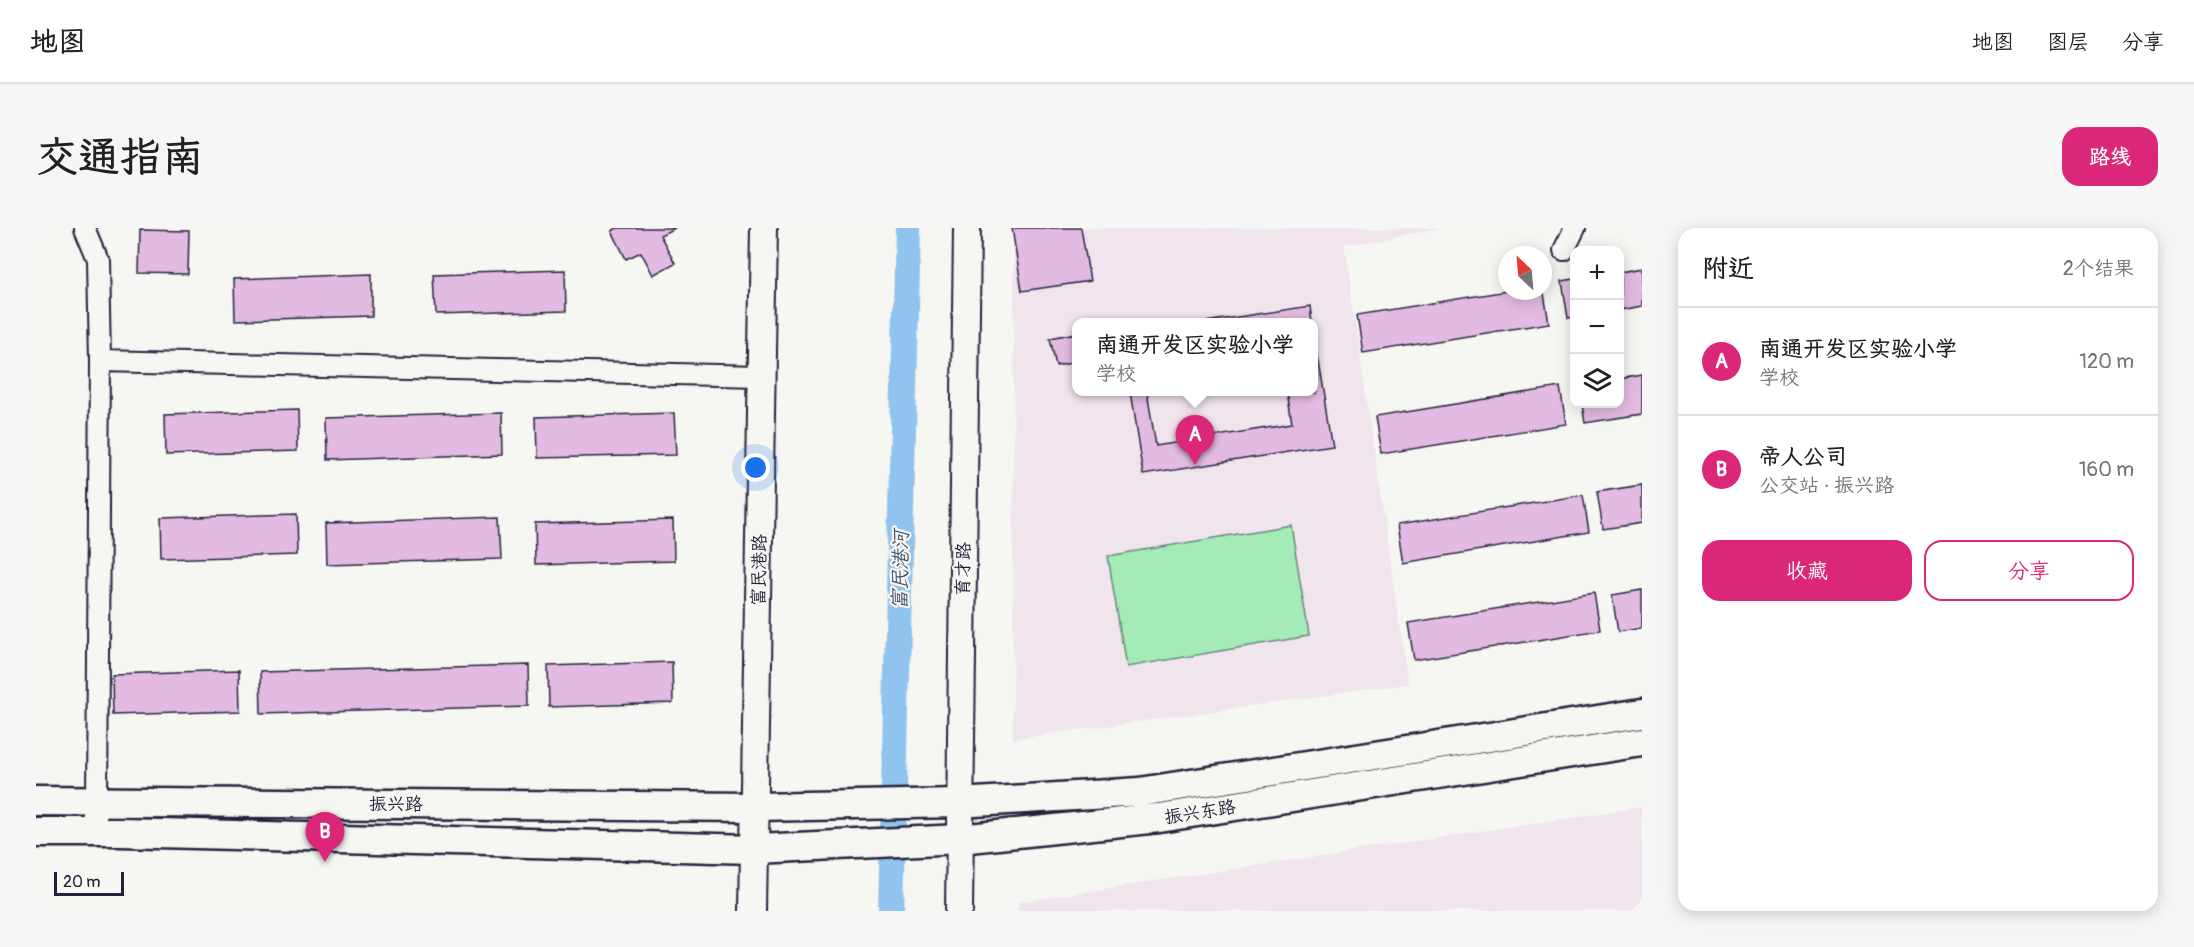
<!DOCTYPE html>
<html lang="zh">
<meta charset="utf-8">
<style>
body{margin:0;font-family:Pangolin,"LXGW WenKai TC",sans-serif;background:#f6f6f6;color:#202124}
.controls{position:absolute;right:18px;top:18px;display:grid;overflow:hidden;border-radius:12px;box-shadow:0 3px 15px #0003}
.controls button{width:54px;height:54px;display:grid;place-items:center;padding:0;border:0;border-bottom:2px solid #e0e0e0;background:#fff;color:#202124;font:30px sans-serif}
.compass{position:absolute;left:1462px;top:18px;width:54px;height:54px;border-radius:50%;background:#fff;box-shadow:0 3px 15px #0003;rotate:334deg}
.scale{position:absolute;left:18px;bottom:15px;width:70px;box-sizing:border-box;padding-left:6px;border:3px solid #22223b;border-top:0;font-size:16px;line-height:21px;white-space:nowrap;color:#22223b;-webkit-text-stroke:4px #f6f6f2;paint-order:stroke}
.you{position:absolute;left:720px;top:240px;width:21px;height:21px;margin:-15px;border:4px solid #fff;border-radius:50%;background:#1a73e8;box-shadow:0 0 0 9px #1a73e833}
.badge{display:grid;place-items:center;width:39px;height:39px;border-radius:50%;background:#db2777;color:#fff;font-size:20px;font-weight:700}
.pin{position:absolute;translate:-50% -50px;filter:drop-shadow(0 2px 3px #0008)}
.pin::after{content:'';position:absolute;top:32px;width:21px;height:18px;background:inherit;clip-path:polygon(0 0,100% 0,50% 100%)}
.popup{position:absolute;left:1036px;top:90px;width:246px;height:78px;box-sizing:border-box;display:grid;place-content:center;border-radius:12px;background:#fff;filter:drop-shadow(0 2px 4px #0005);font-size:20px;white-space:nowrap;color:#757577}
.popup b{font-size:22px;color:#202124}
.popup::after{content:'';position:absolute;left:50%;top:100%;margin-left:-12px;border:12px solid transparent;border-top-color:#fff}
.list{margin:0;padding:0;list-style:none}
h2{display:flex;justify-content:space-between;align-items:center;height:78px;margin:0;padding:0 24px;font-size:26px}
h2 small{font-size:20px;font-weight:400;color:#757577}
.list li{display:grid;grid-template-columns:39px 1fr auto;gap:18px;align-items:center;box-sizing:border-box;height:108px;padding:0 24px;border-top:2px solid #e0e0e0}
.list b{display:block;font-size:22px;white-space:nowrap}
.list p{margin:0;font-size:20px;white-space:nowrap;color:#757577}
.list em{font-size:20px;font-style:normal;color:#757577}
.actions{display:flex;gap:12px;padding:18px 24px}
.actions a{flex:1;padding:14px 0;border:2px solid #db2777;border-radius:18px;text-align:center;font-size:21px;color:#db2777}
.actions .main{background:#db2777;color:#fff}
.icon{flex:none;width:33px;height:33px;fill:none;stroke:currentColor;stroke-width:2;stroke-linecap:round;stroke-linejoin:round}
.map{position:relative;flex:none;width:1606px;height:683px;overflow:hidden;border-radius:18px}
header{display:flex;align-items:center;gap:36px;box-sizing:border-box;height:84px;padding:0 30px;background:#fff;border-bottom:2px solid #e0e0e0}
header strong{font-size:28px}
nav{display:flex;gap:33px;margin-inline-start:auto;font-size:21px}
.intro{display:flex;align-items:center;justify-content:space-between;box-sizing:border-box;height:144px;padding:0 36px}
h1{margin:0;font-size:42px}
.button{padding:15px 27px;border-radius:18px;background:#db2777;color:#fff;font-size:21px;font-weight:700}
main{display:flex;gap:36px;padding:0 36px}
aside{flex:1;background:#fff;border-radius:18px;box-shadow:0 3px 15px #0003}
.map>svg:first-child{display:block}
</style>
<header>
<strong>地图</strong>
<nav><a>地图</a><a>图层</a><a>分享</a></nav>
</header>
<div class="intro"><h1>交通指南</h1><a class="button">路线</a></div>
<main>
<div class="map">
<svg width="1606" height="683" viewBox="0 0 1606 683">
<rect width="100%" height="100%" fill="#f6f6f2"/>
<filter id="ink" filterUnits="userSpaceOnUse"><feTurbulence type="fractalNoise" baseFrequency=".0167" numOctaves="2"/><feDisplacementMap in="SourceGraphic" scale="12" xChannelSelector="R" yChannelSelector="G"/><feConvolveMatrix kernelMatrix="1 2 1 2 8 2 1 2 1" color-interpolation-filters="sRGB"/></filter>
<g filter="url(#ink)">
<path fill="#f0e4ed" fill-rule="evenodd" d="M 978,0 L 1403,0 L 1308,19 L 1372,456 L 977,511 ZM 1040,94 L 1278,94 L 1278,164 L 1040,164 Z
M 1606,579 L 1606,683 L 982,683 L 982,674 Z"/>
<path fill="#a4ebb7" stroke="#638679" stroke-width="1.5" d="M 1255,297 L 1273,408 L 1090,439 L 1072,328 Z"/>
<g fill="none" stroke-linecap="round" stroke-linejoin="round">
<path stroke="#90c3ed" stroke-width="26" d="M 855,683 L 872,0"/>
</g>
<path fill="#e3bbe2" stroke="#22223b" stroke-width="1.5" d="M 581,0 L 639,0 L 624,7 L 639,35 L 617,47 L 605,24 L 590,31 L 576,3 Z
M 976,0 L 1045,0 L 1054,53 L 986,63 Z
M 104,2 L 153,3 L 152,46 L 103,45 Z
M 1606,40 L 1606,78 L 1584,82 L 1584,44 Z
M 529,42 L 530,83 L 400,87 L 398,46 Z
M 335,46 L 335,88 L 199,92 L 198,51 Z
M 1538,51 L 1538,89 L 1532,90 L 1526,53 Z
M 1507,60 L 1513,95 L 1327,125 L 1321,87 L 1471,63 L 1507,63 Z
M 1274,78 L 1276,94 L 1169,94 Z
M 1040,105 L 1040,134 L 1020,138 L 1014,110 Z
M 1278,126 L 1281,126 L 1296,217 L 1107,247 L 1094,164 L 1111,164 L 1120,218 L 1256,196 L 1251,164 L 1278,164 Z
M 1606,147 L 1606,186 L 1549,195 L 1546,176 L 1584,176 L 1584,151 Z
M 1524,159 L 1530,196 L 1345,226 L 1339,189 Z
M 261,182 L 262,223 L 130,227 L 129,186 Z
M 465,185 L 466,226 L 291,232 L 290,190 Z
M 638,185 L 640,227 L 501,230 L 500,189 Z
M 1606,257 L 1606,295 L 1567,301 L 1561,264 Z
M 1547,267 L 1553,304 L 1367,335 L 1361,297 Z
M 260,286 L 261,327 L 125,331 L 124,290 Z
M 464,289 L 466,331 L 291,336 L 290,295 Z
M 637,292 L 638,333 L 500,337 L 499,296 Z
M 1606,362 L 1606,400 L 1582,404 L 1576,367 Z
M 1558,365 L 1564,402 L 1378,432 L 1372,395 Z
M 636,434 L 637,475 L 513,479 L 512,438 Z
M 492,437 L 493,478 L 225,486 L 224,444 Z
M 203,442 L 204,483 L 77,487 L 76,446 Z"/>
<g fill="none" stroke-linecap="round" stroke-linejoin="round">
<defs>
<path id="minor" d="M 49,0 L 62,31 L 64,133 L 61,574 L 59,604
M 1528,22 L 1539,0
M 64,133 L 726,148"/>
<path id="tertiary" d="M 717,683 L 728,0
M 923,683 L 931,0"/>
<path id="secondary" d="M 0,573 L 719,579 L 922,575 L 1104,564 L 1606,485
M 0,604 L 85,604 L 718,621 L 924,611 L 1123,590 L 1606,514"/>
</defs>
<use href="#minor" stroke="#22223b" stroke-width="24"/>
<use href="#tertiary" stroke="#22223b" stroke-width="30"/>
<use href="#secondary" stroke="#22223b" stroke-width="33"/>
<use href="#minor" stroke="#f6f6f2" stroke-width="20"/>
<use href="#tertiary" stroke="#f6f6f2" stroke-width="26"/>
<use href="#secondary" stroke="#f6f6f2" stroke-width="28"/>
</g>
</g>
<g text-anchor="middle" stroke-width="4.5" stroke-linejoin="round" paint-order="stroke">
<g font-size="18" fill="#22223b" stroke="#f6f6f2">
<text transform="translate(927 341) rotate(-89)" y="6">育才路</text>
<text transform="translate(723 342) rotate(-89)" y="6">富民港路</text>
<text x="360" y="582">振兴路</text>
<text transform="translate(1164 584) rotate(-9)" y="6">振兴东路</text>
</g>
<g font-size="20" font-style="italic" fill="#435270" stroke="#f6f6f2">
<text transform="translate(864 342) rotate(-89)" y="7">富民港河</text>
</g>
</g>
</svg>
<div class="controls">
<button>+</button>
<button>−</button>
<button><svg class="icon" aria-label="layers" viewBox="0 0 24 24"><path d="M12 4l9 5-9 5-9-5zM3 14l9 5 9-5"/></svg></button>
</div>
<svg class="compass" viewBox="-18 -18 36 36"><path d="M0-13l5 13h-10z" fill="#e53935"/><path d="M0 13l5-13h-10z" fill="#757577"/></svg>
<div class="scale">20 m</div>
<div class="you"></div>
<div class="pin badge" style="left:1159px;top:237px">A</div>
<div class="popup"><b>南通开发区实验小学</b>学校</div>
<div class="pin badge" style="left:289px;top:634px">B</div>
</div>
<aside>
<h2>附近<small>2个结果</small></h2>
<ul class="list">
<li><span class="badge">A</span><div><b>南通开发区实验小学</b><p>学校</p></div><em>120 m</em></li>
<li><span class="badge">B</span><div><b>帝人公司</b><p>公交站 · 振兴路</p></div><em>160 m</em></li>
</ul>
<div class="actions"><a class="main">收藏</a><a>分享</a></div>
</aside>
</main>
